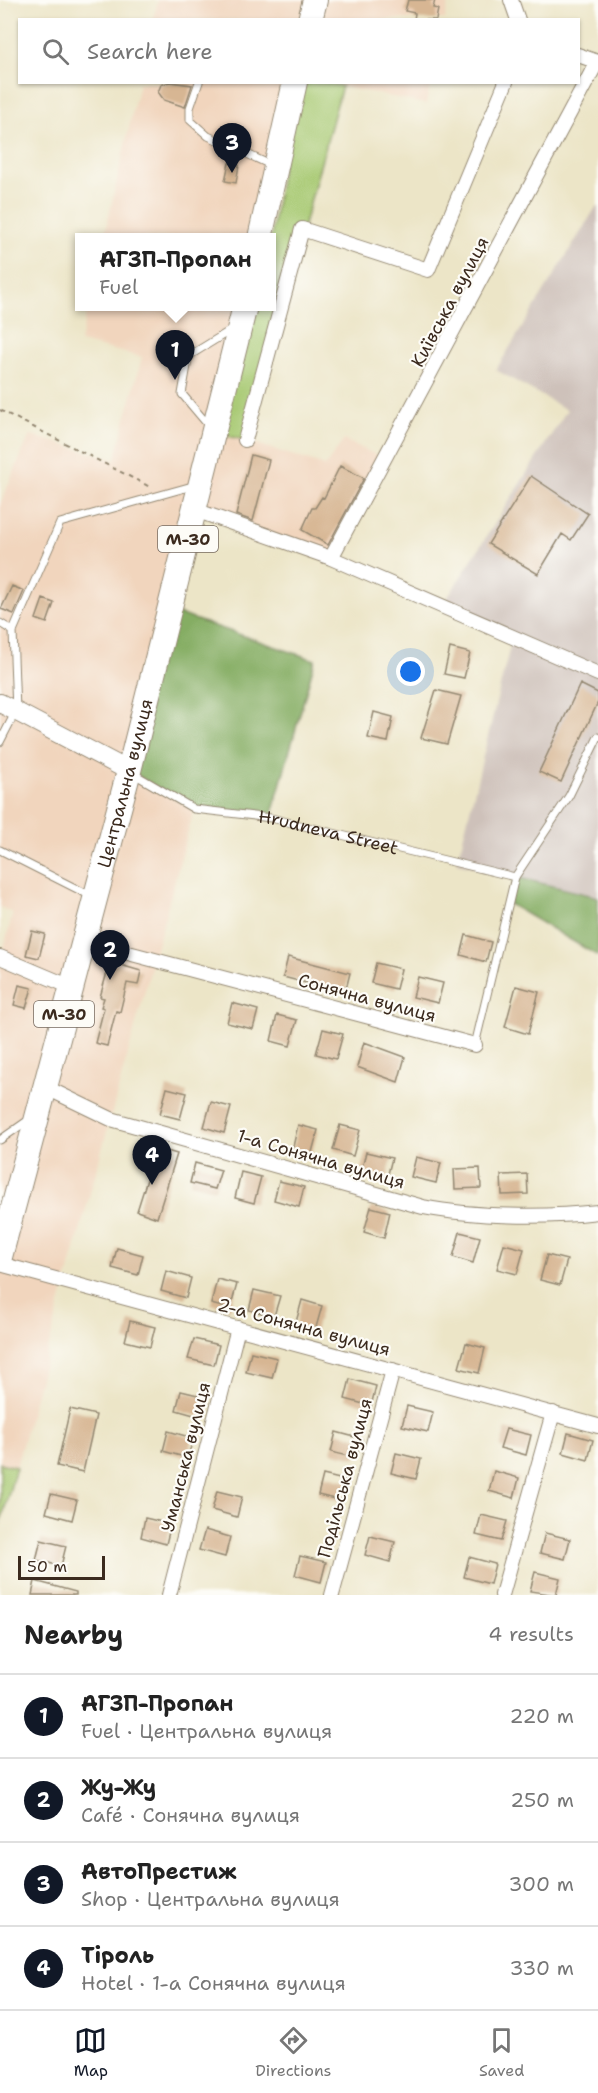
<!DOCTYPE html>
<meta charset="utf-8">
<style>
body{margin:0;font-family:"Shantell Sans",sans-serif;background:#f2f2f2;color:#222}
.scale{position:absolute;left:18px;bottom:15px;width:87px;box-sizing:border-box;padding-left:6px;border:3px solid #3b2a1e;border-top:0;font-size:16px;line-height:21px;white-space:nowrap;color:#3b2a1e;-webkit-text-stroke:4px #fdfcf7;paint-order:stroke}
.you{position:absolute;left:411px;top:672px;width:21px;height:21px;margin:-15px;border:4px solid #fff;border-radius:50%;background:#1a73e8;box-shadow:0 0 0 9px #1a73e833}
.badge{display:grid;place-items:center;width:39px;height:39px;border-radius:50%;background:#111827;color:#fff;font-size:20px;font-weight:700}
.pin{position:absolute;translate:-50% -50px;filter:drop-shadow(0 2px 3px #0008)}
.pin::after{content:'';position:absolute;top:32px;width:21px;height:18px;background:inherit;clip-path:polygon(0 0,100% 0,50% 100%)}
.popup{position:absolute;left:75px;top:233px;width:201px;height:78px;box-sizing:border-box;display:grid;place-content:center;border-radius:0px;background:#fff;filter:drop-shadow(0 2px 4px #0005);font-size:20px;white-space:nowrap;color:#767676}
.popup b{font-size:22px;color:#222}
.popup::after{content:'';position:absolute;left:50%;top:100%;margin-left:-12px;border:12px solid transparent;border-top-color:#fff}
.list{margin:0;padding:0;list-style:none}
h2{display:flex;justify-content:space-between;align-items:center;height:78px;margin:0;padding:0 24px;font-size:26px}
h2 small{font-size:20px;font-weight:400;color:#767676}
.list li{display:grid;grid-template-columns:39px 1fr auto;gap:18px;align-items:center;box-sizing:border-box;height:84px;padding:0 24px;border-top:2px solid #e0e0e0}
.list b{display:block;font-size:22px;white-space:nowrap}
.list p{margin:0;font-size:20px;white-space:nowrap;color:#767676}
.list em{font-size:20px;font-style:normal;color:#767676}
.icon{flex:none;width:33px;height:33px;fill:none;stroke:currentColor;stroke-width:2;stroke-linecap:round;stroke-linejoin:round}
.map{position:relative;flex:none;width:598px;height:1595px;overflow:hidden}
.search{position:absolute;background:#fff;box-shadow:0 2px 4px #0004;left:18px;right:18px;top:18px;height:66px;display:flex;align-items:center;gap:15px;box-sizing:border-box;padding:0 21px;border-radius:0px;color:#767676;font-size:22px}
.sheet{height:414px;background:#fff}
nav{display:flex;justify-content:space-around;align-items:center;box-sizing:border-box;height:84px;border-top:2px solid #e0e0e0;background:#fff;font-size:16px;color:#767676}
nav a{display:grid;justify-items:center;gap:3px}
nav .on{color:#111827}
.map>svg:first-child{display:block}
</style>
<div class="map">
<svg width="598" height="1595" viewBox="0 0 598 1595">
<rect width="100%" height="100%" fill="#fdfcf7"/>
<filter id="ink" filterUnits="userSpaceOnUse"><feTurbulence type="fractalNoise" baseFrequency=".0167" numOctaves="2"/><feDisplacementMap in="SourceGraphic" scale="12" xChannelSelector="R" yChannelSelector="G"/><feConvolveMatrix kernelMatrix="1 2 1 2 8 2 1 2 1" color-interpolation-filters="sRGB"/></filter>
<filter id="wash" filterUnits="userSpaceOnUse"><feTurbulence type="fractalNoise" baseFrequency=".008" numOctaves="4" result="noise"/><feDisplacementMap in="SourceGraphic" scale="24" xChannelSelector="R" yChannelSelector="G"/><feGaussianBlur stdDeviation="1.35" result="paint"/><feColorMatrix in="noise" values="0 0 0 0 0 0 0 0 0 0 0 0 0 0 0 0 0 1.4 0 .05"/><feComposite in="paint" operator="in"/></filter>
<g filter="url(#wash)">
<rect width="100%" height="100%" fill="#ece5c7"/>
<path fill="#f1d5bd" d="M 158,0 L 449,0 L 445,19 L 153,20 Z
M 139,83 L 295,83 L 259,237 L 104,238 Z
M 326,83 L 431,83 L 426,104 Z
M 88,307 L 243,307 L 245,440 L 325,466 L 344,440 L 385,459 L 331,558 L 195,510 L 129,771 L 194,809 L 16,1467 L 0,1463 L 0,963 L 13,913 L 0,907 L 0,504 L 30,435 L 115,460 L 142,357 L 80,342 Z"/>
<path fill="#cec1ba" d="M 598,204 L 598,897 L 457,863 L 512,638 L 441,608 L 567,410 L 496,370 Z"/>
<path fill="#a7c972" stroke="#717a48" stroke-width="1.5" d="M 295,83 L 326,83 L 342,86 L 245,440 L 214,433 L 245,307 L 271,306 L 271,238 Z
M 0,1463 L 16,1467 L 0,1526 Z"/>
<path fill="#85ad64" stroke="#606c41" stroke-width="1.5" d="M 170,611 L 315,660 L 271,818 L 194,809 L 129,771 Z
M 515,877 L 598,897 L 598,956 L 509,904 Z"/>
<g id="blocks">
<path fill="#d7b693" d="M 408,0 L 435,0 L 433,8 L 438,9 L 436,20 L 414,20 L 415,13 L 405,11 Z
M 169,82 L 192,85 L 185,107 L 164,100 L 158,92 L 161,85 Z
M 229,163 L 239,165 L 236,183 L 225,181 Z
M 251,455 L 269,460 L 253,521 L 236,515 Z
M 340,466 L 364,478 L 328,545 L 302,530 L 312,508 L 315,508 L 322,497 L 324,498 Z
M 531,476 L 588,514 L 571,540 L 562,534 L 538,574 L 488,544 Z
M 12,586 L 24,591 L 14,614 L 1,609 Z
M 43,599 L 54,603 L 47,623 L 36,619 Z
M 450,648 L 470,653 L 464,678 L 444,674 Z
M 580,684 L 598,693 L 598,702 L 561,782 L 539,772 Z
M 436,690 L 461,696 L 447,744 L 421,738 Z
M 374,712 L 393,717 L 388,742 L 368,738 Z
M 32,931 L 45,934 L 39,958 L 26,955 Z
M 466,935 L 491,942 L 486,962 L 461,955 Z
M 288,957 L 350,973 L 345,993 L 283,977 Z
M 110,962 L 141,971 L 138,985 L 127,983 L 120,1012 L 116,1011 L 107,1046 L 95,1043 L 104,1008 L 101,1007 L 104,998 L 100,997 Z
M 376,963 L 401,969 L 396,989 L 371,983 Z
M 418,977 L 443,983 L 438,1003 L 413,997 Z
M 19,985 L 32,988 L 26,1008 L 14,1005 Z
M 516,986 L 539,992 L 528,1034 L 505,1027 Z
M 232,1003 L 258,1010 L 253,1029 L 227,1023 Z
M 277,1015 L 297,1020 L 290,1046 L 271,1041 Z
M 323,1029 L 343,1034 L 336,1059 L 316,1054 Z
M 364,1042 L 405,1057 L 398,1082 L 357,1067 Z
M 167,1088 L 187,1093 L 180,1119 L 160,1114 Z
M 211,1102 L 231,1107 L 224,1133 L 204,1127 Z
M 298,1125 L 318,1130 L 311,1156 L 292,1151 Z
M 340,1125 L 360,1130 L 353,1156 L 333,1150 Z
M 157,1148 L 177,1154 L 157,1218 L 137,1211 Z
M 366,1152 L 392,1158 L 387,1178 L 361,1172 Z
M 416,1157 L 441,1163 L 436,1183 L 411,1177 Z
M 195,1163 L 221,1170 L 215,1189 L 190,1183 Z
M 480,1168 L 481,1188 L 455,1189 L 454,1169 Z
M 241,1172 L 261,1177 L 254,1203 L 235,1198 Z
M 527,1174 L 528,1194 L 502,1195 L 501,1175 Z
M 279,1181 L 304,1187 L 299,1207 L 274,1200 Z
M 371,1207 L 390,1212 L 384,1238 L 364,1232 Z
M 460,1232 L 480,1237 L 473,1263 L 453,1257 Z
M 504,1244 L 524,1249 L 517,1274 L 497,1269 Z
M 117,1248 L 143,1255 L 138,1275 L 112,1268 Z
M 547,1255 L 567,1260 L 560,1285 L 540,1280 Z
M 166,1271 L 191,1278 L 186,1298 L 161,1291 Z
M 217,1279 L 237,1284 L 230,1309 L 211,1304 Z
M 254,1290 L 280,1296 L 274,1316 L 249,1310 Z
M 302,1300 L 322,1306 L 315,1331 L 295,1326 Z
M 130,1321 L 155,1327 L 150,1347 L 125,1341 Z
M 194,1339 L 219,1345 L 214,1365 L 188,1359 Z
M 466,1343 L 485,1348 L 479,1373 L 459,1368 Z
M 251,1352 L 277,1358 L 272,1378 L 246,1372 Z
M 350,1379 L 376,1386 L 371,1406 L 345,1399 Z
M 181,1391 L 206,1397 L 201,1417 L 176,1410 Z
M 407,1406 L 433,1412 L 428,1432 L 402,1426 Z
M 70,1409 L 96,1415 L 83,1472 L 57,1466 Z
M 506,1429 L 531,1435 L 526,1455 L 500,1448 Z
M 168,1431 L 193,1438 L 188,1458 L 163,1451 Z
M 336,1432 L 362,1439 L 356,1458 L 331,1452 Z
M 568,1433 L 593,1440 L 588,1460 L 563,1453 Z
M 396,1453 L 421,1459 L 416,1479 L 391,1473 Z
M 494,1471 L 519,1478 L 514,1498 L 489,1491 Z
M 323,1475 L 348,1481 L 343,1501 L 318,1495 Z
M 217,1491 L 242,1497 L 237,1517 L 212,1510 Z
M 51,1494 L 77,1500 L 72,1520 L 46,1513 Z
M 481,1515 L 507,1521 L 501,1541 L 476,1535 Z
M 145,1518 L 171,1524 L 166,1544 L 141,1537 Z
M 205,1530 L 230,1537 L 225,1557 L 199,1550 Z
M 545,1533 L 570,1539 L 565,1559 L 540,1553 Z
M 370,1536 L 395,1542 L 390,1562 L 365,1555 Z
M 41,1540 L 66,1546 L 61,1566 L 36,1560 Z
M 300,1556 L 326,1562 L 321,1582 L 295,1575 Z
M 469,1557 L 495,1564 L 490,1584 L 464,1577 Z
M 535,1572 L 560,1578 L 556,1595 L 530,1591 Z
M 35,1581 L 76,1592 L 76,1595 L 32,1595 Z"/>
</g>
</g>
<g filter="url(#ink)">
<use href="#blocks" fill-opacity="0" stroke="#948872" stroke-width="1.5"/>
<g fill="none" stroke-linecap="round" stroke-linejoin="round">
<defs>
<g id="lane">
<path d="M 199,82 L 190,108 L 190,120 L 208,136 L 273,166"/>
<path d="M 209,426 L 182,394 L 188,360 L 192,354 L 231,330"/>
<path d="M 0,623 L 13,631"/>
<path d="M 0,742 L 16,711 L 13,631 L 60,523 L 196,485"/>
<path id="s1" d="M 134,774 L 194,809 L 271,818 L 515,877 L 569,796 L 598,737"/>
<path d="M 0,850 L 91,896"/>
<path d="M 475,1045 L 515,877"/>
<path d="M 0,1140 L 30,1119"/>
</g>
<path id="street" d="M 511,0 L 518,20
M 578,55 L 598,62
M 245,440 L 302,229 L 428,270 L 506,82
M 195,510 L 331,558 L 598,674
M 331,558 L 597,62
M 83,941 L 475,1045
M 0,957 L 71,987
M 45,1087 L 111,1119 L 423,1207 C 474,1217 546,1218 598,1212
M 0,1264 L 598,1426
M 169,1595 L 238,1328
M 332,1595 L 393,1370
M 502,1595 L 553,1413"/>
<path id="secondary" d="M 0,703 L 129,771"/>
<g id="highway">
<path d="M 310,20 L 315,0"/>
<path d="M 260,238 L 295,82"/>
<path id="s2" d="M 0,1257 L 129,771 L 245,306"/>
</g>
</defs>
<use href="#lane" stroke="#948872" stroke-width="9"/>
<use href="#street" stroke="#948872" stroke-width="16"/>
<use href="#secondary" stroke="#948872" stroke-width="20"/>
<use href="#highway" stroke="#948872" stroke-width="26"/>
<path stroke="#948872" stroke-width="2" stroke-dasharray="4.5 4.5" stroke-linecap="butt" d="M 0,410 L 152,488"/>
<use href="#lane" stroke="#fff" stroke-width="7"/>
<use href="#street" stroke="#fff" stroke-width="14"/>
<use href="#secondary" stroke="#fff" stroke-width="18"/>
<use href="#highway" stroke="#fff" stroke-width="24"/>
</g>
</g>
<g text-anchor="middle" stroke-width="4.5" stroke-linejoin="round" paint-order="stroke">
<g fill="#fdfcf7" stroke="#75695f" stroke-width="1.5">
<rect x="158" y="526" width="60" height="26" rx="4.5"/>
<rect x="34" y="1001" width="60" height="26" rx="4.5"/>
</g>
<g font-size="16" font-weight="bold" fill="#3b2a1e">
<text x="188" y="545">М-30</text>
<text x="64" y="1020">М-30</text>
</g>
<g font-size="18" fill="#3b2a1e" stroke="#fdfcf7">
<text transform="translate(450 302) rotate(-62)" y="6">Київська вулиця</text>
<text dy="6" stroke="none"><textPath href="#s2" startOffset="490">Центральна вулиця</textPath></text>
<text dy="6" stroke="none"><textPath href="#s1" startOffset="206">Hrudneva Street</textPath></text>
<text transform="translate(367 998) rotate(15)" y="6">Сонячна вулиця</text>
<text transform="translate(321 1159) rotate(16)" y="6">1-а Сонячна вулиця</text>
<text transform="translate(304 1327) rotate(15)" y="6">2-а Сонячна вулиця</text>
<text transform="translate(186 1457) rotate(-76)" y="6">Уманська вулиця</text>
<text transform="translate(345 1478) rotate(-75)" y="6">Подільська вулиця</text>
</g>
</g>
</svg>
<div class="scale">50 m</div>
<div class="you"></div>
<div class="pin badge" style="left:175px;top:380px">1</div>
<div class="popup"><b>АГЗП-Пропан</b>Fuel</div>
<div class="pin badge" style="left:110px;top:980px">2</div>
<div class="pin badge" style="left:232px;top:173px">3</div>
<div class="pin badge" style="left:152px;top:1185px">4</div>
<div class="search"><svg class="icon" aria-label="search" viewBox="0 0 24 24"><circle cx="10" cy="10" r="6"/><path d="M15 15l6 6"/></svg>Search here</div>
</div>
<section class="sheet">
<h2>Nearby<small>4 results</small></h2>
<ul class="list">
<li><span class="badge">1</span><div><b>АГЗП-Пропан</b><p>Fuel · Центральна вулиця</p></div><em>220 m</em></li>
<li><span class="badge">2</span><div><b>Жу-Жу</b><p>Café · Сонячна вулиця</p></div><em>250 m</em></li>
<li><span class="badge">3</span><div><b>АвтоПрестиж</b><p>Shop · Центральна вулиця</p></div><em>300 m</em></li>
<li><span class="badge">4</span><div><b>Тіроль</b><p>Hotel · 1-а Сонячна вулиця</p></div><em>330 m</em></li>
</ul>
</section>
<nav>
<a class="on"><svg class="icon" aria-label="map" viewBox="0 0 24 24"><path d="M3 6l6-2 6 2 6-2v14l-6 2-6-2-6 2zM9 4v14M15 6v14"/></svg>Map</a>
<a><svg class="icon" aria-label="directions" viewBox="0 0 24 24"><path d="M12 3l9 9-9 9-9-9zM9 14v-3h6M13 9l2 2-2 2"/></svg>Directions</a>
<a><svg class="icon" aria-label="saved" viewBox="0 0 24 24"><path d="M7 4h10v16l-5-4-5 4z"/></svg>Saved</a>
</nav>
